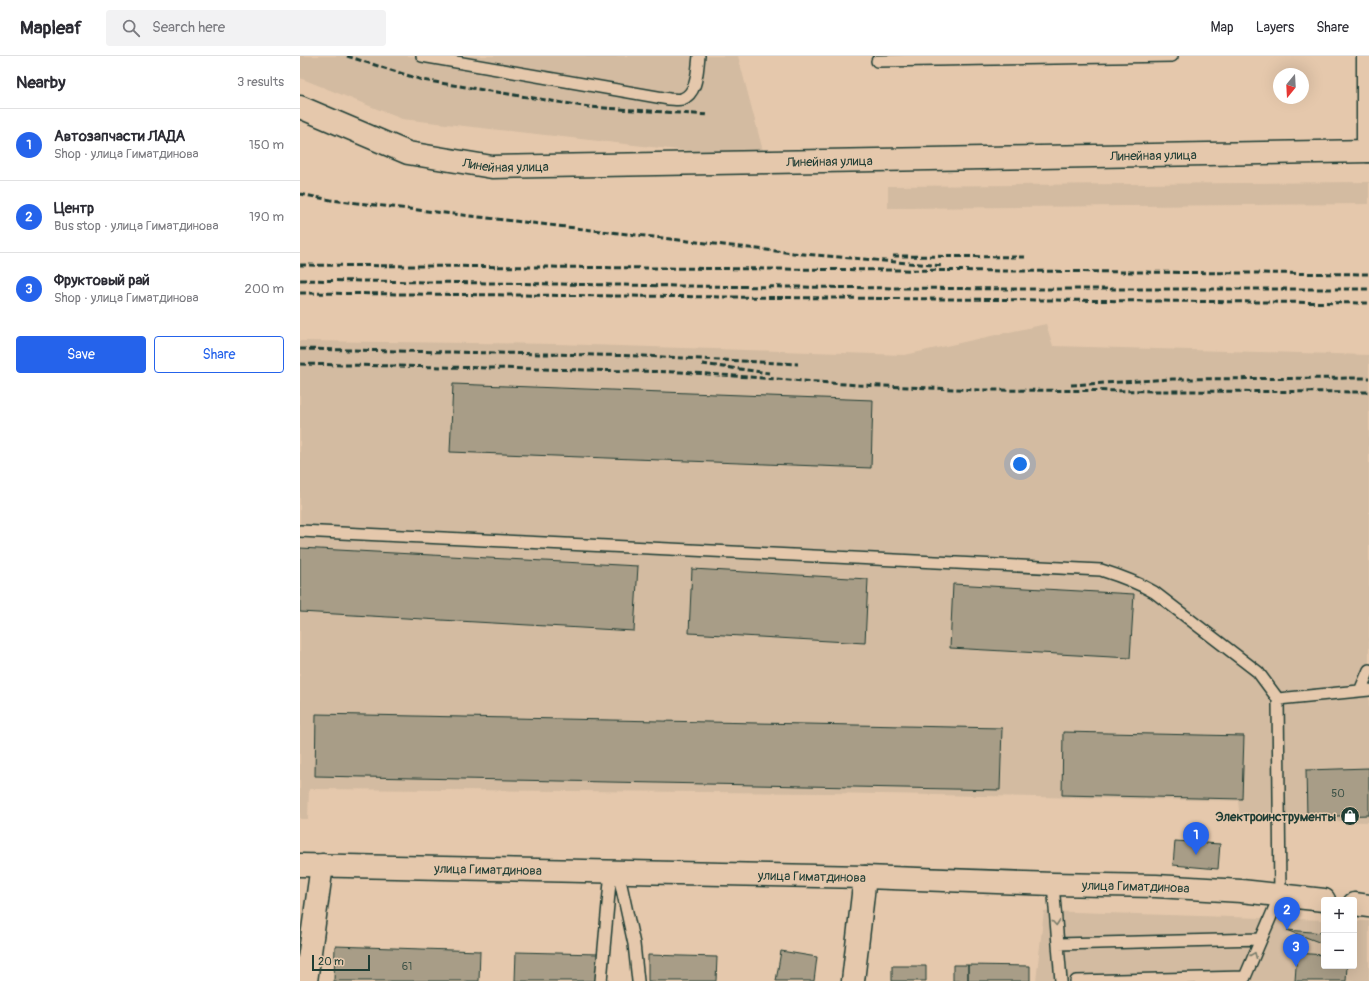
<!DOCTYPE html>
<meta charset="utf-8">
<style>
body{margin:0;font-family:Pangolin,sans-serif;background:#f2f2f3;color:#2b2b33}
.controls{position:absolute;right:12px;bottom:12px;display:grid;overflow:hidden;border-radius:4px;box-shadow:0 4px 16px #0002}
.controls button{width:36px;height:36px;display:grid;place-items:center;padding:0;border:0;border-bottom:1px solid #e1e1e2;background:#fff;color:#2b2b33;font:20px sans-serif}
.compass{position:absolute;left:973px;top:12px;width:36px;height:36px;border-radius:50%;background:#fff;box-shadow:0 4px 16px #0002;rotate:198deg}
.scale{position:absolute;left:12px;bottom:10px;width:58px;box-sizing:border-box;padding-left:4px;border:2px solid #1f3d34;border-top:0;font-size:11px;line-height:14px;white-space:nowrap;color:#1f3d34;-webkit-text-stroke:3px #e5c8ac;paint-order:stroke}
.you{position:absolute;left:720px;top:408px;width:14px;height:14px;margin:-10px;border:3px solid #fff;border-radius:50%;background:#1a73e8;box-shadow:0 0 0 6px #1a73e833}
.badge{display:grid;place-items:center;width:26px;height:26px;border-radius:50%;background:#2563eb;color:#fff;font-size:13px;font-weight:700}
.pin{position:absolute;translate:-50% -33px;filter:drop-shadow(0 1px 2px #0008)}
.pin::after{content:'';position:absolute;top:21px;width:14px;height:12px;background:inherit;clip-path:polygon(0 0,100% 0,50% 100%)}
.list{margin:0;padding:0;list-style:none}
h2{display:flex;justify-content:space-between;align-items:center;height:52px;margin:0;padding:0 16px;font-size:17px}
h2 small{font-size:13px;font-weight:400;color:#7c7c81}
.list li{display:grid;grid-template-columns:26px 1fr auto;gap:12px;align-items:center;box-sizing:border-box;height:72px;padding:0 16px;border-top:1px solid #e1e1e2}
.list b{display:block;font-size:15px;white-space:nowrap}
.list p{margin:0;font-size:13px;white-space:nowrap;color:#7c7c81}
.list em{font-size:13px;font-style:normal;color:#7c7c81}
.actions{display:flex;gap:8px;padding:12px 16px}
.actions a{flex:1;padding:9px 0;border:1px solid #2563eb;border-radius:4px;text-align:center;font-size:14px;color:#2563eb}
.actions .main{background:#2563eb;color:#fff}
.icon{flex:none;width:22px;height:22px;fill:none;stroke:currentColor;stroke-width:2;stroke-linecap:round;stroke-linejoin:round}
.map{position:relative;flex:none;width:1069px;height:925px;overflow:hidden}
header{display:flex;align-items:center;gap:24px;box-sizing:border-box;height:56px;padding:0 20px;background:#fff;border-bottom:1px solid #e1e1e2}
header strong{font-size:19px}
nav{display:flex;gap:22px;margin-inline-start:auto;font-size:14px}
.search{width:280px;height:36px;background:#f2f2f3;display:flex;align-items:center;gap:10px;box-sizing:border-box;padding:0 14px;border-radius:4px;color:#7c7c81;font-size:15px}
main{display:flex}
aside{flex:1;background:#fff}
.map>svg:first-child{display:block}
</style>
<header>
<strong>Mapleaf</strong>
<div class="search"><svg class="icon" aria-label="search" viewBox="0 0 24 24"><circle cx="10" cy="10" r="6"/><path d="M15 15l6 6"/></svg>Search here</div>
<nav><a>Map</a><a>Layers</a><a>Share</a></nav>
</header>
<main>
<aside>
<h2>Nearby<small>3 results</small></h2>
<ul class="list">
<li><span class="badge">1</span><div><b>Автозапчасти ЛАДА</b><p>Shop · улица Гиматдинова</p></div><em>150 m</em></li>
<li><span class="badge">2</span><div><b>Центр</b><p>Bus stop · улица Гиматдинова</p></div><em>190 m</em></li>
<li><span class="badge">3</span><div><b>Фруктовый рай</b><p>Shop · улица Гиматдинова</p></div><em>200 m</em></li>
</ul>
<div class="actions"><a class="main">Save</a><a>Share</a></div>
</aside>
<div class="map">
<svg width="1069" height="925" viewBox="0 0 1069 925">
<rect width="100%" height="100%" fill="#e5c8ac"/>
<filter id="ink" filterUnits="userSpaceOnUse"><feTurbulence type="fractalNoise" baseFrequency=".025" numOctaves="2"/><feDisplacementMap in="SourceGraphic" scale="8" xChannelSelector="R" yChannelSelector="G"/><feConvolveMatrix kernelMatrix="1 2 1 2 8 2 1 2 1" color-interpolation-filters="sRGB"/></filter>
<g filter="url(#ink)">
<path fill="#d3bba1" d="M 0,0 L 438,0 L 463,95 L 414,98 L 102,63 L 0,22 Z
M 1069,126 L 1069,148 L 588,152 L 588,130 Z
M 746,268 L 753,290 L 1069,299 L 1069,766 L 940,763 L 938,745 L 530,737 L 9,733 L 8,763 L 0,763 L 0,285 L 257,288 L 605,299 Z
M 744,855 L 1024,864 L 1024,910 L 1054,910 L 1054,865 L 1069,865 L 1069,925 L 736,925 Z"/>
<path fill="#a89d87" stroke="#1f3d34" d="M 153,328 L 573,344 L 571,412 L 150,396 Z
M 0,492 L 338,510 L 334,575 L 0,556 Z
M 392,513 L 568,523 L 565,587 L 389,577 Z
M 653,528 L 834,538 L 830,602 L 650,592 Z
M 16,658 L 702,672 L 700,734 L 15,720 Z
M 763,676 L 944,680 L 942,743 L 762,739 Z
M 1069,712 L 1069,759 L 1007,761 L 1006,714 Z
M 875,785 L 920,788 L 918,813 L 873,809 Z
M 987,874 L 1024,877 L 1024,888 Z
M 35,890 L 180,895 L 179,925 L 34,925 Z
M 481,895 L 517,901 L 514,925 L 476,925 Z
M 216,896 L 298,898 L 297,925 L 215,925 Z
M 997,897 L 1024,899 L 1024,910 L 1047,910 L 1046,925 L 995,925 Z
M 348,899 L 417,901 L 416,925 L 348,925 Z
M 653,909 L 668,909 L 668,925 L 653,925 Z
M 668,909 L 730,910 L 730,925 L 668,925 Z
M 592,910 L 626,910 L 626,925 L 592,925 Z"/>
<g fill="none" stroke-linecap="round" stroke-linejoin="round">
<defs>
<path id="service" d="M 122,0 L 369,43 C 373,43 379,44 382,43 C 398,37 397,14 399,0
M 577,5 L 872,0
M 0,475 L 801,514 C 820,520 837,526 854,536 L 958,616 L 978,643 L 980,839 L 945,921 L 776,925
M 1060,635 L 1069,614
M 978,643 L 1069,634
M 318,815 L 334,888 L 338,925
M 753,828 L 761,925
M 758,888 L 961,883
M 301,925 L 311,815"/>
<path id="minor" d="M 1068,95 L 1068,0
M 6,925 L 22,809
M 553,925 L 565,821"/>
<g id="tertiary">
<path id="s1" d="M 0,51 L 108,97 L 192,111 L 1069,95"/>
</g>
<g id="secondary">
<path id="s2" d="M 0,809 L 565,821 L 753,828 L 856,830 L 941,835 L 1024,844"/>
<path d="M 1054,848 L 1069,850"/>
</g>
</defs>
<use href="#service" stroke="#1f3d34" stroke-width="14"/>
<use href="#minor" stroke="#1f3d34" stroke-width="25"/>
<use href="#tertiary" stroke="#1f3d34" stroke-width="25"/>
<use href="#secondary" stroke="#1f3d34" stroke-width="25"/>
<use href="#service" stroke="#e5c8ac" stroke-width="11"/>
<use href="#minor" stroke="#e5c8ac" stroke-width="22"/>
<use href="#tertiary" stroke="#e5c8ac" stroke-width="22"/>
<use href="#secondary" stroke="#e5c8ac" stroke-width="22"/>
<path stroke="#1f3d34" stroke-width="3" stroke-dasharray="6 3" stroke-linecap="butt" d="M 47,0 L 122,24 L 289,51 L 409,59
M 0,138 L 31,144 L 493,197 L 643,210
M 593,200 L 726,201
M 0,209 L 1069,218
M 0,224 L 380,230 L 713,233 L 1069,233
M 0,237 L 1069,247
M 0,293 L 344,300 L 498,308
M 0,308 L 380,316 L 558,329 L 680,334 L 1069,336
M 402,308 L 469,317
M 771,329 L 872,323 L 1069,322"/>
</g>
<defs><path id="oneway-chevron" d="M-2-3.5L2.5 0L-2 3.5" fill="none" stroke-width="1.6" stroke-linecap="round" stroke-linejoin="round"/></defs>
<g stroke="#787c6a">
<use href="#oneway-chevron" transform="translate(756 867) rotate(85)"/>
<use href="#oneway-chevron" transform="translate(954 899) rotate(-68)"/>
</g>
</g>
<defs>
<symbol id="shop-disc" viewBox="-11 -11 22 22"><circle r="9.5" fill="#1f3d34" stroke="#e5c8ac"/><path d="M-5-2.5h2.3a2.7 3.5 0 0 1 5.4 0H5L5.5 6h-11ZM-1.5-2.5h3a1.5 2.3 0 0 0-3 0Z" fill="#fff"/></symbol>
</defs>
<g fill-rule="evenodd">
<use href="#shop-disc" x="1039" y="749" width="22" height="22"/>
</g>
<g text-anchor="middle" stroke-width="3" stroke-linejoin="round" paint-order="stroke">
<g font-size="11" fill="#415549">
<text x="1038" y="741">50</text>
<text x="107" y="914">61</text>
</g>
<g font-size="13" fill="#1f3d34" stroke="#e5c8ac">
<text dy="5" stroke="none"><textPath href="#s1" startOffset="864">Линейная улица</textPath></text>
<text dy="5" stroke="none"><textPath href="#s1" startOffset="540">Линейная улица</textPath></text>
<text dy="5" stroke="none"><textPath href="#s1" startOffset="216">Линейная улица</textPath></text>
<text dy="5" stroke="none"><textPath href="#s2" startOffset="188">улица Гиматдинова</textPath></text>
<text dy="5" stroke="none"><textPath href="#s2" startOffset="512">улица Гиматдинова</textPath></text>
<text dy="5" stroke="none"><textPath href="#s2" startOffset="836">улица Гиматдинова</textPath></text>
</g>
<g font-size="13" font-weight="bold" fill="#1f3d34" stroke="#e5c8ac" text-anchor="end">
<text x="1036" y="765">Электроинструменты</text>
</g>
</g>
</svg>
<div class="controls">
<button>+</button>
<button>−</button>
</div>
<svg class="compass" viewBox="-18 -18 36 36"><path d="M0-13l5 13h-10z" fill="#e53935"/><path d="M0 13l5-13h-10z" fill="#7c7c81"/></svg>
<div class="scale">20 m</div>
<div class="you"></div>
<div class="pin badge" style="left:896px;top:799px">1</div>
<div class="pin badge" style="left:987px;top:874px">2</div>
<div class="pin badge" style="left:996px;top:911px">3</div>
</div>
</main>
